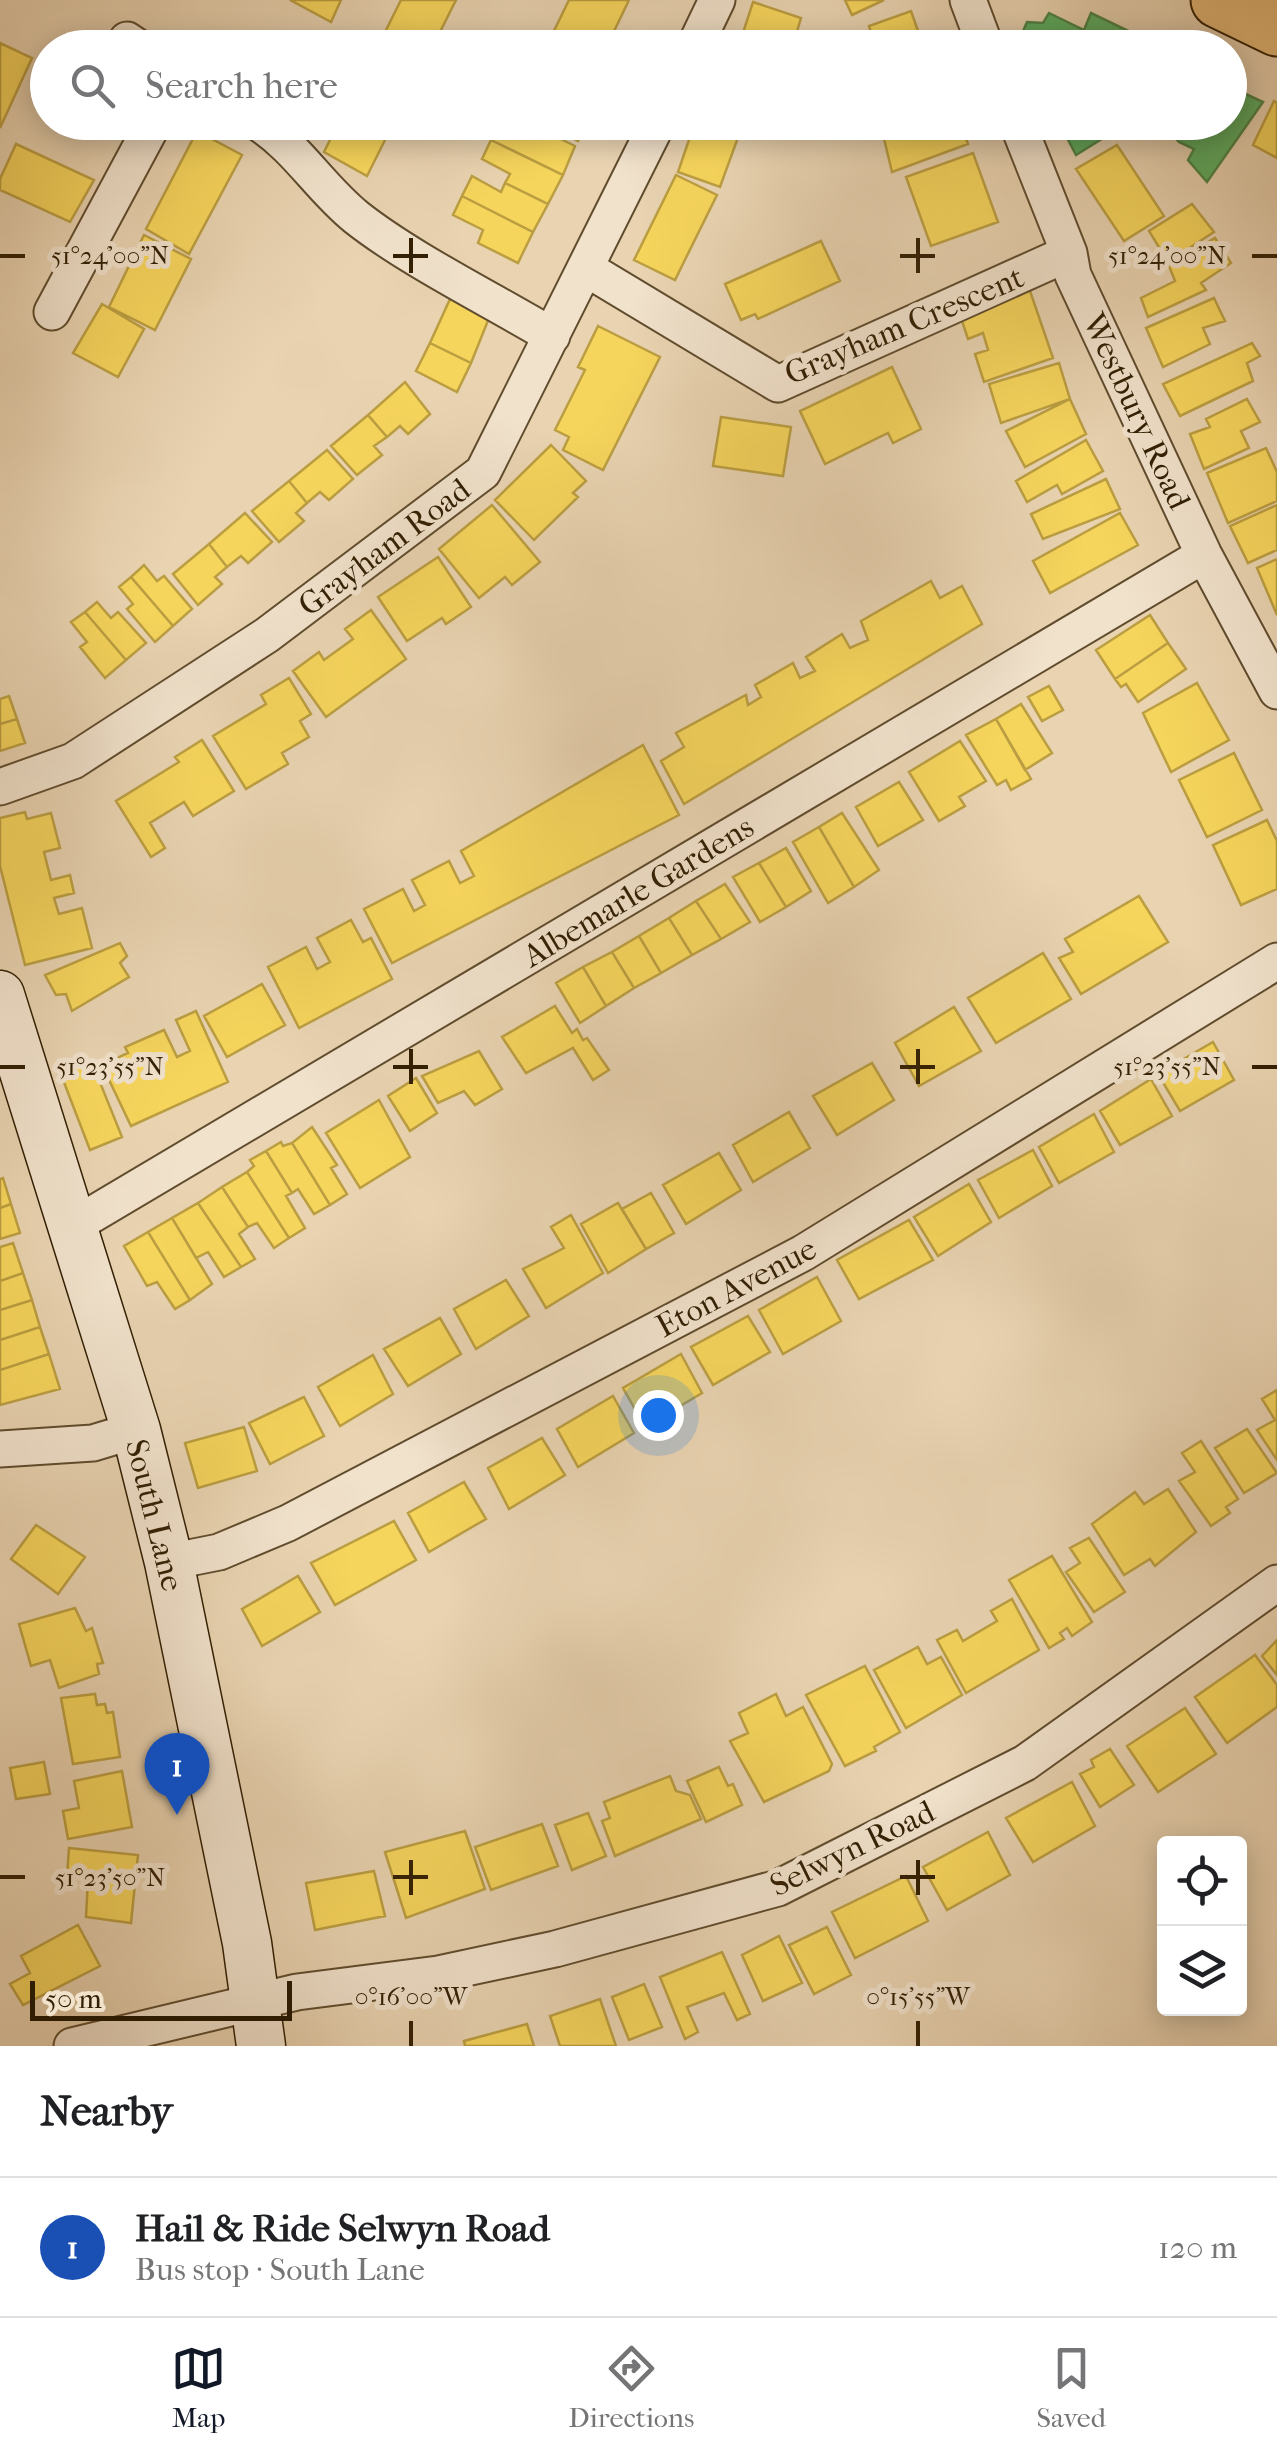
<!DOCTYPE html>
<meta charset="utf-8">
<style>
body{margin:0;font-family:"IM FELL French Canon",serif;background:#f6f6f6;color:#202124}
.controls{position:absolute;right:30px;bottom:30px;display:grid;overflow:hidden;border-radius:10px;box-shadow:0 5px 25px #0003}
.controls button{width:90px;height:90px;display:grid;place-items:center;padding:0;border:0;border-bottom:2px solid #e0e0e0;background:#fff;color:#202124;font:50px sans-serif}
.scale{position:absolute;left:30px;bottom:25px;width:262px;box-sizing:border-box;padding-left:10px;border:5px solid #321f03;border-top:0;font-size:28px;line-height:35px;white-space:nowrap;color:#321f03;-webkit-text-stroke:8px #f1e2cc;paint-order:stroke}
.you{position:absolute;left:658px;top:1415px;width:35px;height:35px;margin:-25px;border:8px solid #fff;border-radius:50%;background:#1a73e8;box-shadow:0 0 0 15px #1a73e833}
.badge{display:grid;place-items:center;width:65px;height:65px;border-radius:50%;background:#111827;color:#fff;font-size:32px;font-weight:700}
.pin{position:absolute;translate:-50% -82px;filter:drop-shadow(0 2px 5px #0008)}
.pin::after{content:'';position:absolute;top:52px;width:35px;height:30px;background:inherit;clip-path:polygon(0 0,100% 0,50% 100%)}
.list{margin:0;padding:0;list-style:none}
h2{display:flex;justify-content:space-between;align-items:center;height:130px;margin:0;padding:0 40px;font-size:42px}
h2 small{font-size:32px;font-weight:400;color:#757577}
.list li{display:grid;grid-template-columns:65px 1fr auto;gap:30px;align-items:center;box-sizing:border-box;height:140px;padding:0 40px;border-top:2px solid #e0e0e0}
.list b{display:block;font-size:38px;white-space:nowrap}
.list p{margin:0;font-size:32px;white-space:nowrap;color:#757577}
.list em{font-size:32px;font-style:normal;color:#757577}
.icon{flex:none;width:55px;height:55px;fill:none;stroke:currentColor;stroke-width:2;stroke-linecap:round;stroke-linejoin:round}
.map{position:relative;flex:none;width:1277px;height:2046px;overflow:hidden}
.search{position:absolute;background:#fff;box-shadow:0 5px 25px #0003;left:30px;right:30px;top:30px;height:110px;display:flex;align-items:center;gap:25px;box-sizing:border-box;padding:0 35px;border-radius:55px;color:#757577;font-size:38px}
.sheet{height:270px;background:#fff}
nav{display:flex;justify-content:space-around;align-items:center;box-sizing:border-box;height:140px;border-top:2px solid #e0e0e0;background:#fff;font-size:28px;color:#757577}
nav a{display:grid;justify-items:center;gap:5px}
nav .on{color:#111827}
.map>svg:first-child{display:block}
</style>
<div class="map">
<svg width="1277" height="2046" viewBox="0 0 1277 2046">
<rect width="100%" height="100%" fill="#e9d3b1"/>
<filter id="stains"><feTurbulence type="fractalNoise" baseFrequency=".002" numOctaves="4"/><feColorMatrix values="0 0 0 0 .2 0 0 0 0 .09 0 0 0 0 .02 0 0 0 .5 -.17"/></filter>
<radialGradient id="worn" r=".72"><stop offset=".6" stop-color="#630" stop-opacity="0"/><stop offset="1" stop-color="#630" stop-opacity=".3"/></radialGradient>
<path fill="#f6d55c" stroke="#bb9e41" stroke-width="2.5" d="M 290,0 L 341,0 L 331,22 Z
M 401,0 L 456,0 L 432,48 L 377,48 Z
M 569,0 L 629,0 L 606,48 L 557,48 L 548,43 Z
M 845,0 L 884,0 L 852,15 Z
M 753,2 L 801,18 L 795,38 L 814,48 L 738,48 Z
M 911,11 L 924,48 L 876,48 L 869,26 Z
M 0,43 L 32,58 L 0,128 Z
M 1274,101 L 1277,103 L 1277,158 L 1253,145 Z
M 339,122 L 394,122 L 367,176 L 324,152 Z
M 498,122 L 530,134 L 534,126 L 575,146 L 563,175 L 491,140 Z
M 541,122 L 587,122 L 578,141 Z
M 695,122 L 713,122 L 740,132 L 720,187 L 678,172 Z
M 880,122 L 960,122 L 968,144 L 892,172 Z
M 197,131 L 242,155 L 189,254 L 146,229 Z
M 491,140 L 563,175 L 548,204 L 505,183 L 510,174 L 482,159 Z
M 16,144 L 94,180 L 70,222 L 0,190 L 0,179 Z
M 1117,145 L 1164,216 L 1124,241 L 1076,169 Z
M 973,153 L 998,222 L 931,246 L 906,177 Z
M 676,175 L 717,195 L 675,280 L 634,260 Z
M 472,176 L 501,192 L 505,183 L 548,204 L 533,232 L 462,196 Z
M 462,196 L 533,232 L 518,263 L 478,243 L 483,230 L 453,215 Z
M 1192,204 L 1214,232 L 1168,262 L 1149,231 Z
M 144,235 L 191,259 L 155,330 L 109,307 Z
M 1215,238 L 1231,263 L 1201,283 L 1206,290 L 1148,317 L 1141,298 L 1175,281 L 1169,266 Z
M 821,241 L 840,281 L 758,319 L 755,314 L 741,320 L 725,284 Z
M 1029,288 L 1053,358 L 984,382 L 975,354 L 988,350 L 983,333 L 968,339 L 959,312 Z
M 1214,298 L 1225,321 L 1203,328 L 1210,344 L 1163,367 L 1146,328 Z
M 450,299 L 489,318 L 471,363 L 430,343 Z
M 102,304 L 144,329 L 118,377 L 73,353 Z
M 598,326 L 660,357 L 603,470 L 563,450 L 569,437 L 555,430 L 585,370 L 578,367 Z
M 430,343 L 471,363 L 457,392 L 416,371 Z
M 1252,343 L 1260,356 L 1247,363 L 1253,381 L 1180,416 L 1163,384 Z
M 1059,363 L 1070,399 L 1001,423 L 989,384 Z
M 892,367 L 921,429 L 893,443 L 888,433 L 825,464 L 800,411 Z
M 405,382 L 430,414 L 408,434 L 400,426 L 387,437 L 368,415 Z
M 1070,399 L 1086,434 L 1025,467 L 1006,431 Z
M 1247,399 L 1260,422 L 1241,431 L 1249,448 L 1204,469 L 1190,434 L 1210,427 L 1206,419 Z
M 368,415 L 387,437 L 374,446 L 382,455 L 357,475 L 331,446 Z
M 721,417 L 791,427 L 783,476 L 713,466 Z
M 1086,440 L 1103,471 L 1062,494 L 1057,485 L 1027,502 L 1016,481 Z
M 551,445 L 586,481 L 573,493 L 578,497 L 534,540 L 495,500 Z
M 1266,448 L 1277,472 L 1277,501 L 1228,523 L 1207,473 Z
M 327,450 L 353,479 L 329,500 L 320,492 L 307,503 L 289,481 Z
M 1106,479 L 1120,509 L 1043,539 L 1031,514 Z
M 289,481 L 307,503 L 296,513 L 304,521 L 279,542 L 252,511 Z
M 492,505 L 540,562 L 512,585 L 505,577 L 479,598 L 439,549 Z
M 1277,505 L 1277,550 L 1248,563 L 1230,526 Z
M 245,513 L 272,542 L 248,563 L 241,556 L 227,567 L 209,544 Z
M 1120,513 L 1138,545 L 1050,593 L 1033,561 Z
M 209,544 L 227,567 L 215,577 L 222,584 L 198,605 L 173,574 Z
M 438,557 L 471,607 L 446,624 L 442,618 L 407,641 L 378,597 Z
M 1277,559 L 1277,615 L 1257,568 Z
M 144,565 L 157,581 L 164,576 L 192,609 L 173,626 L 131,577 Z
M 131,577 L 173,626 L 155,642 L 127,609 L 133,604 L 119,587 Z
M 931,581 L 940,598 L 962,586 L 982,624 L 684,804 L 661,761 L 684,747 L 676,733 L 746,695 L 748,705 L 761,697 L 755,685 L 793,663 L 800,678 L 815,671 L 806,657 L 842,634 L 850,648 L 868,640 L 861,621 Z
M 97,602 L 111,618 L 118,612 L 146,643 L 126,660 L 85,612 Z
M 371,610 L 406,659 L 326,717 L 293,671 L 319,652 L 324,660 L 353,639 L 345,629 Z
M 85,612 L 126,660 L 105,678 L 80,647 L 87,642 L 71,622 Z
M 1150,615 L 1168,643 L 1115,679 L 1096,650 Z
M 1168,643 L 1186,669 L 1138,702 L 1126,684 L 1121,687 L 1115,679 Z
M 289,678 L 311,714 L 300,721 L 309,737 L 282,753 L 288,764 L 246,789 L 213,736 L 266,704 L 261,695 Z
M 1197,683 L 1229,740 L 1171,772 L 1143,713 Z
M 1049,686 L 1063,710 L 1042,721 L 1028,697 Z
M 9,696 L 17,719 L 0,724 L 0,699 Z
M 1021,704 L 1052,753 L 1025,770 L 996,719 Z
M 17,719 L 25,743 L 0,751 L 0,724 Z
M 996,719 L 1031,779 L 1011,790 L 1006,780 L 997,785 L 966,735 Z
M 202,740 L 234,791 L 193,816 L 184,802 L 150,823 L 165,848 L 151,857 L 116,801 L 179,762 L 175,757 Z
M 960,741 L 986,781 L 959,797 L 965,806 L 939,821 L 909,772 Z
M 643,745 L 679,815 L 392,963 L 364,909 L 403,889 L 414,911 L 425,905 L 412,880 L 449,861 L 460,883 L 474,876 L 461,851 Z
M 1234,753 L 1262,810 L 1207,837 L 1179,780 Z
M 899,782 L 923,820 L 878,846 L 856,807 Z
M 25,812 L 27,819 L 51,813 L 60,848 L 44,852 L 51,880 L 70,875 L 74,893 L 54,898 L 59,914 L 82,908 L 92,948 L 25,965 L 0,866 L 0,818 Z
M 842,813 L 879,870 L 854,887 L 819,827 Z
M 1267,820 L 1277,841 L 1277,889 L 1241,905 L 1213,845 Z
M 819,827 L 854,887 L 828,903 L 793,842 Z
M 786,848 L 811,891 L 786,907 L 759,863 Z
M 759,863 L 786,907 L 760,922 L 733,877 Z
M 725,884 L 750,922 L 721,939 L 696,901 Z
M 1139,896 L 1168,942 L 1081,994 L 1059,958 L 1073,952 L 1065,939 Z
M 696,901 L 721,939 L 692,955 L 669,918 Z
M 669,918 L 692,955 L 661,973 L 639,936 Z
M 351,920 L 363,942 L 371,938 L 392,979 L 299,1028 L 268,967 L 306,947 L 317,969 L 330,962 L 317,938 Z
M 639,936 L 661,973 L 634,988 L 612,952 Z
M 120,943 L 127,956 L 120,963 L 129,977 L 72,1011 L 66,994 L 56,995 L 45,975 Z
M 612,952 L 634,988 L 606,1006 L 583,967 Z
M 1043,953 L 1071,999 L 996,1043 L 968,998 Z
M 583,967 L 606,1006 L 580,1023 L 556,983 Z
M 262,984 L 285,1025 L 227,1057 L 204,1016 Z
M 555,1006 L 572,1033 L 577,1029 L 583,1040 L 587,1038 L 609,1070 L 593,1080 L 573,1048 L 526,1073 L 502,1037 Z
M 954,1007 L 981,1051 L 919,1086 L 895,1043 Z
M 196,1011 L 228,1082 L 131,1126 L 102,1065 L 128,1053 L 125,1047 L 164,1030 L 177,1057 L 190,1051 L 176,1020 Z
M 1213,1042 L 1234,1080 L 1180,1111 L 1158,1074 Z
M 479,1051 L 502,1089 L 475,1105 L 464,1091 L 438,1103 L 422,1076 Z
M 91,1060 L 122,1137 L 90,1150 L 60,1072 Z
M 872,1063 L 894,1100 L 837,1135 L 813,1096 Z
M 416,1078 L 437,1113 L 410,1131 L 388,1096 Z
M 1151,1079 L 1172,1116 L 1120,1145 L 1100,1111 Z
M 379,1100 L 410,1157 L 360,1188 L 326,1133 Z
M 789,1112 L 810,1148 L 753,1182 L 733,1145 Z
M 1094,1114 L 1114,1152 L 1059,1183 L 1039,1147 Z
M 312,1127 L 337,1165 L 331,1168 L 347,1194 L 330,1205 L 292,1143 Z
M 281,1142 L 283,1146 L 292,1143 L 330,1205 L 314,1214 L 298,1189 L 292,1193 L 266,1151 Z
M 1033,1150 L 1052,1186 L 999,1218 L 978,1180 Z
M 266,1151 L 292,1193 L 286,1196 L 305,1228 L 289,1238 L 247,1172 L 254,1166 L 250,1160 Z
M 719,1153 L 741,1190 L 686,1224 L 663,1185 Z
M 247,1172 L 289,1238 L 274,1248 L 257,1223 L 248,1227 L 222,1187 Z
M 3,1178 L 11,1204 L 0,1208 L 0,1179 Z
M 969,1184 L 991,1222 L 938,1256 L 914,1217 Z
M 222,1187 L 248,1227 L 239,1234 L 255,1259 L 241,1267 L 198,1203 Z
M 651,1193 L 674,1233 L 646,1249 L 622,1209 Z
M 198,1203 L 241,1267 L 224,1277 L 208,1252 L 196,1258 L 172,1218 Z
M 618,1203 L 646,1249 L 608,1273 L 581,1224 Z
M 11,1204 L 20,1233 L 0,1239 L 0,1208 Z
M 571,1215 L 603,1273 L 546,1308 L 523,1269 L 564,1248 L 551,1227 Z
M 172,1218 L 212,1284 L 190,1300 L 148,1232 Z
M 909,1220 L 933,1260 L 859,1299 L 837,1260 Z
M 148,1232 L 190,1300 L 175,1309 L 157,1282 L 147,1286 L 124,1246 Z
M 13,1243 L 23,1273 L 0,1281 L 0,1247 Z
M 23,1273 L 32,1300 L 0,1310 L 0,1281 Z
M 817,1277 L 841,1321 L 783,1354 L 759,1310 Z
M 506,1280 L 529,1316 L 476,1349 L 454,1309 Z
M 32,1300 L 40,1327 L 0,1340 L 0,1310 Z
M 748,1316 L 770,1352 L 713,1385 L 691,1347 Z
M 440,1318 L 461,1354 L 408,1386 L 384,1349 Z
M 40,1327 L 49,1354 L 0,1370 L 0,1340 Z
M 49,1354 L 60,1389 L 0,1405 L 0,1370 Z
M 681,1354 L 702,1393 L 645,1427 L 623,1388 Z
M 373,1355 L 393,1394 L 340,1426 L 318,1387 Z
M 1277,1390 L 1277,1460 L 1257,1430 L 1275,1420 L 1262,1399 Z
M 613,1396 L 634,1433 L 578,1467 L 557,1429 Z
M 304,1397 L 324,1436 L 270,1464 L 249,1423 Z
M 244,1427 L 257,1471 L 198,1488 L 185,1443 Z
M 1247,1429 L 1277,1473 L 1244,1493 L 1215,1448 Z
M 542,1438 L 565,1475 L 509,1509 L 488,1468 Z
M 1201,1441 L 1238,1499 L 1226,1507 L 1230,1513 L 1211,1526 L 1179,1481 L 1195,1472 L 1182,1453 Z
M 464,1482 L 486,1519 L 429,1552 L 408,1513 Z
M 1168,1489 L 1196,1532 L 1155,1566 L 1150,1559 L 1124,1575 L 1092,1524 L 1135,1492 L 1144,1504 Z
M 394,1521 L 416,1560 L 335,1605 L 311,1563 Z
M 36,1525 L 85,1557 L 58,1594 L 11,1559 Z
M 1089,1538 L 1125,1592 L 1094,1612 L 1066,1572 L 1080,1563 L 1070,1548 Z
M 1052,1556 L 1092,1622 L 1072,1636 L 1067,1628 L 1060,1633 L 1064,1639 L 1049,1648 L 1009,1580 Z
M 298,1576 L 320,1612 L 262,1646 L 242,1609 Z
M 1012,1599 L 1039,1650 L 966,1693 L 937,1640 L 957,1630 L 963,1641 L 997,1621 L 991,1611 Z
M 75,1608 L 86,1631 L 92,1628 L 103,1663 L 97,1664 L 99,1674 L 59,1688 L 50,1660 L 31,1666 L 19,1624 Z
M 1277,1640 L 1277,1675 L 1262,1656 Z
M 918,1647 L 927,1664 L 941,1657 L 962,1695 L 906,1728 L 874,1670 Z
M 1255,1655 L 1277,1685 L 1277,1707 L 1227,1743 L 1195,1697 Z
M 865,1666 L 900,1732 L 874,1747 L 876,1751 L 845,1766 L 806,1695 Z
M 95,1694 L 97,1705 L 105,1704 L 107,1713 L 113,1712 L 120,1757 L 73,1764 L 61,1698 Z
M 776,1694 L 786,1716 L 803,1707 L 832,1764 L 829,1771 L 764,1802 L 730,1741 L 748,1733 L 739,1713 Z
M 1185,1708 L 1216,1754 L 1158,1792 L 1127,1746 Z
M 1110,1749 L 1134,1785 L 1100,1807 L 1080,1774 L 1094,1767 L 1091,1760 Z
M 44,1762 L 50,1794 L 16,1799 L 10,1768 Z
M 719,1767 L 728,1786 L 733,1784 L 742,1805 L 706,1822 L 687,1781 Z
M 122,1771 L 132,1827 L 68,1839 L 63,1811 L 79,1808 L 74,1781 Z
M 670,1776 L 676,1791 L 690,1795 L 701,1819 L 615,1856 L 602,1821 L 610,1818 L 604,1802 Z
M 1072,1782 L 1095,1826 L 1033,1862 L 1006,1818 Z
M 588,1813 L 606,1856 L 572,1870 L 555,1825 Z
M 542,1824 L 558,1866 L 491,1890 L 475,1847 Z
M 465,1831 L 485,1889 L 406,1918 L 385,1852 Z
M 988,1832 L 1010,1875 L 947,1910 L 923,1867 Z
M 69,1848 L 138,1855 L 131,1923 L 86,1917 L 88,1879 L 67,1876 Z
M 374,1871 L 385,1916 L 315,1930 L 306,1883 Z
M 906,1876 L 928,1921 L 855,1958 L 832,1912 Z
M 78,1925 L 100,1966 L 23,2005 L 10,1984 L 30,1973 L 21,1956 Z
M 827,1927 L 851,1975 L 814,1994 L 789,1945 Z
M 779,1936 L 802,1983 L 763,2001 L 742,1955 Z
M 722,1952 L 750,2014 L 737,2020 L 724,1993 L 687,2007 L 698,2032 L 685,2039 L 660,1977 Z
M 644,1984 L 662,2027 L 629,2040 L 612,1997 Z
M 600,1999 L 616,2046 L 560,2046 L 550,2016 Z
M 527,2024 L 534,2046 L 465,2046 L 464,2041 Z"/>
<path fill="#5aae61" stroke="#4e8345" stroke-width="2.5" d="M 1049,13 L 1084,30 L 1091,13 L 1149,41 L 1165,33 L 1179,40 L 1181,48 L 1027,48 L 1021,36 L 1027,22 L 1043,23 Z
M 1230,81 L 1234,84 L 1233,88 L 1263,102 L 1207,182 L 1188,160 L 1194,149 L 1179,142 L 1161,122 L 1230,122 Z
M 1082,122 L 1129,122 L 1076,155 L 1065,134 Z"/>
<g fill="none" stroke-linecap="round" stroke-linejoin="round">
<defs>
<path id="street" d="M 968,0 L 986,48
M 127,40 L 139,48
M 694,48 L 717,0
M 257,122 C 297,147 319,187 356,217 C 409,259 492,300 552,336
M 1017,122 L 1069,253 L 1073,275 L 1204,555 L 1277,691
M 587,269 L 778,384 L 1069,253
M 52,312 L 154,122
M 0,787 L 73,761 L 267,635 L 483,472 L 658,122
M 73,1226 L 1204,555
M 0,1449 L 93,1443 L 136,1430
M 169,1562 L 219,1552 L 288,1523 L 803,1253 L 1277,961
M 72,2046 L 297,1992 L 438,1974 L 555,1949 L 778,1888 L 1025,1763 L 1277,1583"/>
<path id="secondary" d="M 0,995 L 136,1430 L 169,1562 L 247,1943 L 261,2046"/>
<path id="primary" d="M 1219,0 L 1277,28"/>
</defs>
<use href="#street" stroke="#604c2e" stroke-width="39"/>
<use href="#secondary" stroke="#321f03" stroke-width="51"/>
<use href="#primary" stroke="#321f03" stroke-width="59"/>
<use href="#street" stroke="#f1e2cc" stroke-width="35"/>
<use href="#secondary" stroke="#f1e2cc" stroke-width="48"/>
<use href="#primary" stroke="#e4ba78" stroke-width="55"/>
</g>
<path fill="none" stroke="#321f03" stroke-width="4" d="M 411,238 L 411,273M 918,238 L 918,273M 0,256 L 25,256M 393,256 L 428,256M 900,256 L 935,256M 1252,256 L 1277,256M 411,1049 L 411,1084M 918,1049 L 918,1084M 0,1067 L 25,1067M 393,1067 L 428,1067M 900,1067 L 935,1067M 1252,1067 L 1277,1067M 411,1860 L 411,1895M 918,1860 L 918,1895M 0,1877 L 25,1877M 393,1877 L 428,1877M 900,1877 L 935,1877M 411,2021 L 411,2046M 918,2021 L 918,2046"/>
<g text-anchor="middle" stroke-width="10" stroke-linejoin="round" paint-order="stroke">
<g font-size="32" fill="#321f03" stroke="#f1e2cc">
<text transform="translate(904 325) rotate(-23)" y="11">Grayham Crescent</text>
<text transform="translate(1137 411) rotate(65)" y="11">Westbury Road</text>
<text transform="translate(384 547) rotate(-37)" y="11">Grayham Road</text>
<text transform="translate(638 891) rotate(-31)" y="11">Albemarle Gardens</text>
<text transform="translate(736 1287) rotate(-28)" y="11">Eton Avenue</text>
<text transform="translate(155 1515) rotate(76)" y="11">South Lane</text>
<text transform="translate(852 1848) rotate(-26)" y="11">Selwyn Road</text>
</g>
</g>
<g font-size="25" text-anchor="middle" fill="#321f03" stroke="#f1e2cc" stroke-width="10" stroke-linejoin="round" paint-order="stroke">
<text x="110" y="264">51°24'00"N</text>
<text x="1167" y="264">51°24'00"N</text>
<text x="110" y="1075">51°23'55"N</text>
<text x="1167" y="1075">51°23'55"N</text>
<text x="110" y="1886">51°23'50"N</text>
<text x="411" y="2005">0°16'00"W</text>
<text x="918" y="2005">0°15'55"W</text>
</g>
<rect width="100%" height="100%" filter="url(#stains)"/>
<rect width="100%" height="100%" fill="url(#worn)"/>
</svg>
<div class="controls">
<button><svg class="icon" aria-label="locate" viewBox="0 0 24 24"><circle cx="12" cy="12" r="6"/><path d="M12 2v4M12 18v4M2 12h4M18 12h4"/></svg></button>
<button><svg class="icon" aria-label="layers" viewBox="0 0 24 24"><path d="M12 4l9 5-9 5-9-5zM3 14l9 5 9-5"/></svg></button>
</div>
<div class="scale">50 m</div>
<div class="you"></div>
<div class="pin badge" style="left:177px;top:1815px;background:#1a4fb4">1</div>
<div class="search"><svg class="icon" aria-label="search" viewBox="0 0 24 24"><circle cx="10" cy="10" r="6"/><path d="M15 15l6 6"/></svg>Search here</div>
</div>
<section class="sheet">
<h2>Nearby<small></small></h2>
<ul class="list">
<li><span class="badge" style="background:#1a4fb4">1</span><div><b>Hail &amp; Ride Selwyn Road</b><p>Bus stop · South Lane</p></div><em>120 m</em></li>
</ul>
</section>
<nav>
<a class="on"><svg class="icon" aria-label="map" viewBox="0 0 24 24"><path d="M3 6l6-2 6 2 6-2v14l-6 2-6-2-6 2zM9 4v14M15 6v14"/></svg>Map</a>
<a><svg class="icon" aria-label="directions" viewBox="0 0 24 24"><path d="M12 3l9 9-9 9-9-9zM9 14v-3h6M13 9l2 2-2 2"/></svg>Directions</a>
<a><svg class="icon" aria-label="saved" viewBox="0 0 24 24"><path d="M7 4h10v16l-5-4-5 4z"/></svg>Saved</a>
</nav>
